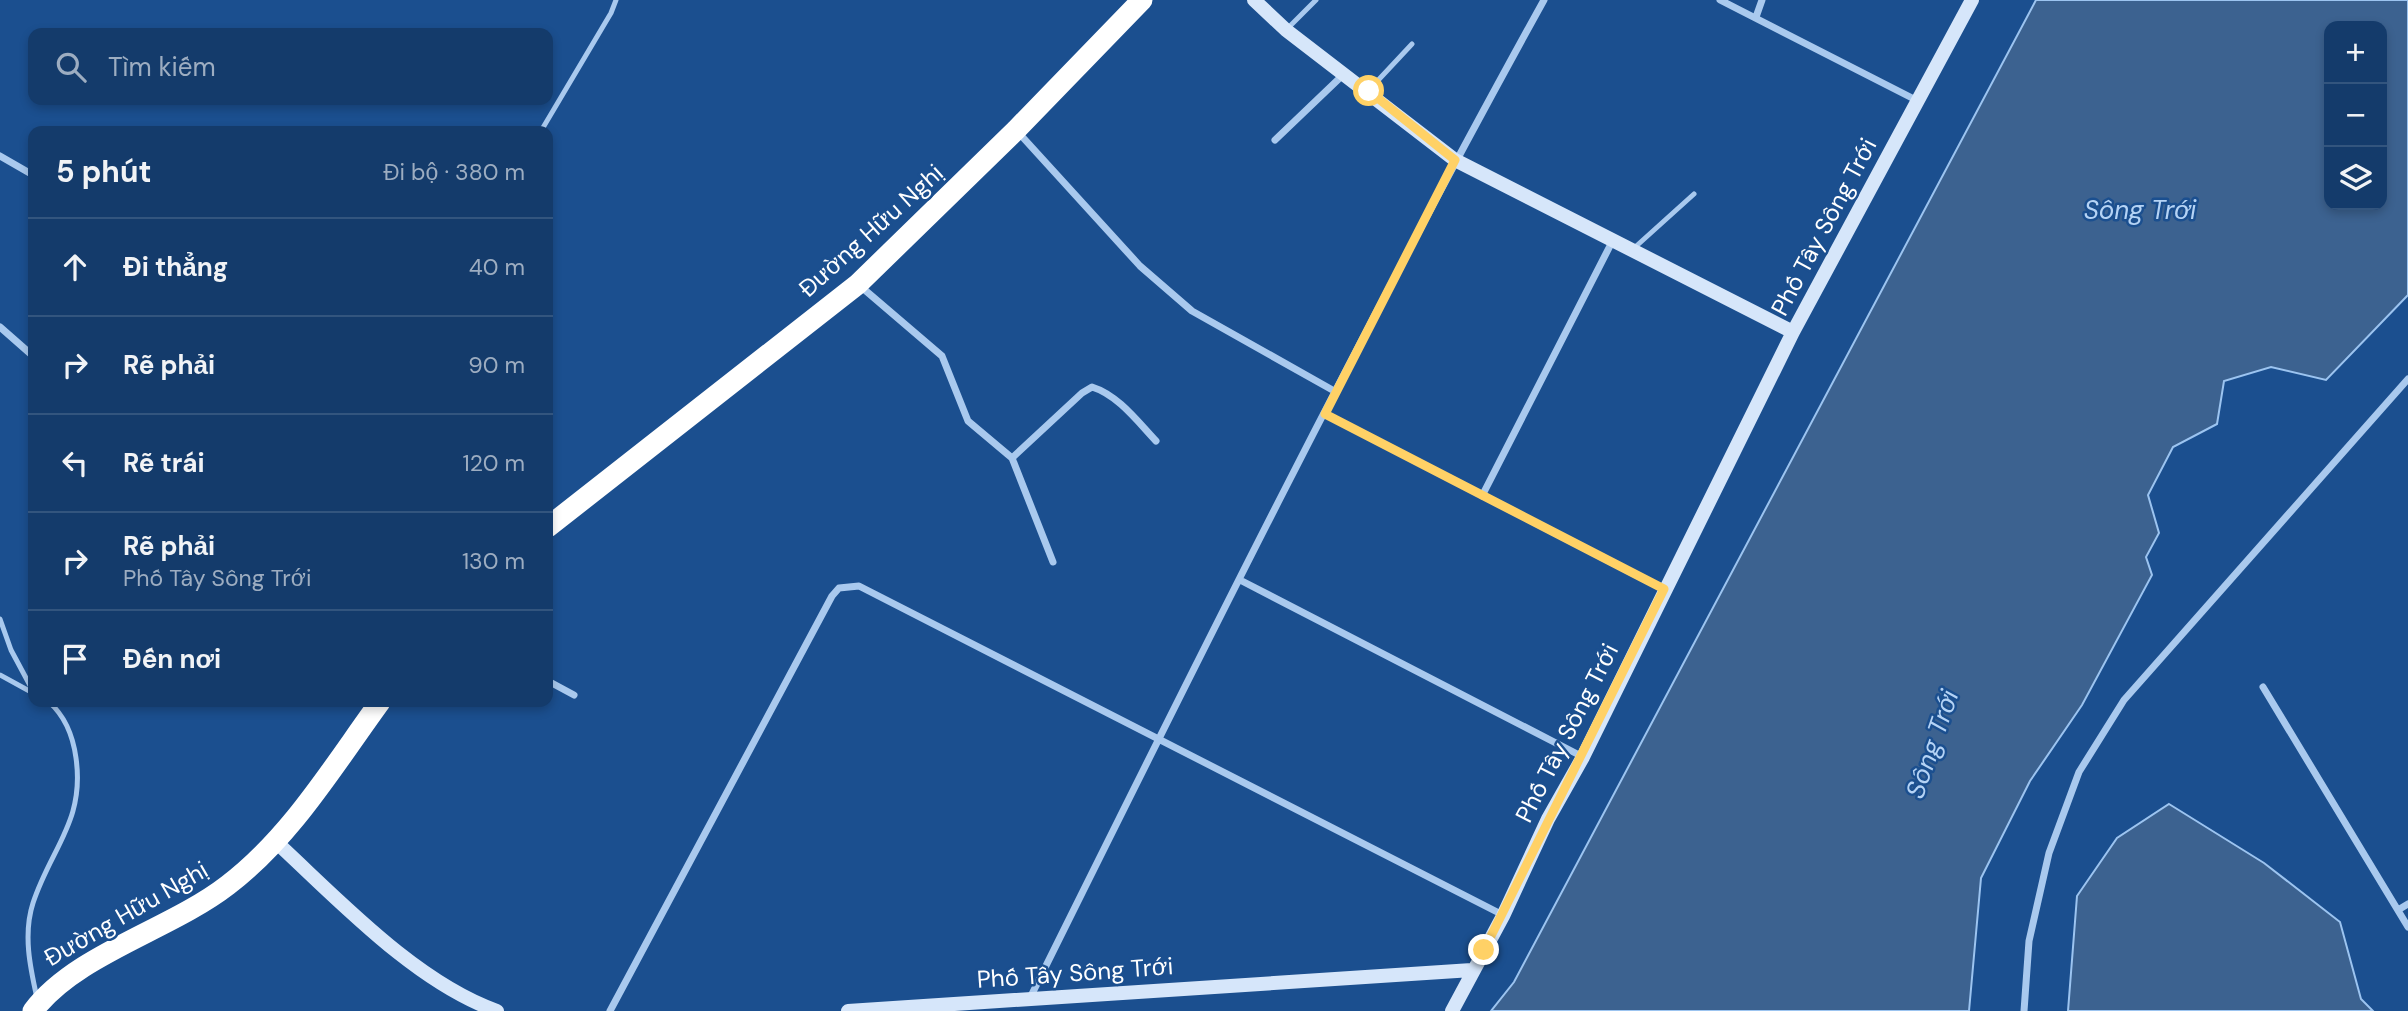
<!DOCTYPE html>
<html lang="vi">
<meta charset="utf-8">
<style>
body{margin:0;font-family:"DM Sans",sans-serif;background:#1d4271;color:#f1f3f6}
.controls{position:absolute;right:21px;top:21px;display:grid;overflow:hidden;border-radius:14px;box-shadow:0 4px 10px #0003}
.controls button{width:63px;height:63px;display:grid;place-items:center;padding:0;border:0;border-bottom:2px solid #33557e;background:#143b6b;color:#f1f3f6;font:35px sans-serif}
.stop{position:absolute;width:21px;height:21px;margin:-16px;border:5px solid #ffd166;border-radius:50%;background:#fff}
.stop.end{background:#ffd166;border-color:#fff;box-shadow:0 2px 7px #0008}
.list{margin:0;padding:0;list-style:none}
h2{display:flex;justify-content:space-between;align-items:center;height:91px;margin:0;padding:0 28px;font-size:30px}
h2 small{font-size:23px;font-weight:400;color:#9dadc1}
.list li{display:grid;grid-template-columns:46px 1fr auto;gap:21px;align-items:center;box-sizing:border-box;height:98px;padding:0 28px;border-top:2px solid #33557e}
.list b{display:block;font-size:26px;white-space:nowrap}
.list p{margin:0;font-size:23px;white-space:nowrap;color:#9dadc1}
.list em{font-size:23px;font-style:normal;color:#9dadc1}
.icon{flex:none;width:38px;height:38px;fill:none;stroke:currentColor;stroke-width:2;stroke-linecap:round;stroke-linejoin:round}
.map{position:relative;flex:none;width:2408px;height:1011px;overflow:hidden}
.search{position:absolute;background:#143b6b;box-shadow:0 4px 10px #0003;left:28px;top:28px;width:525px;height:77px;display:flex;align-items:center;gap:18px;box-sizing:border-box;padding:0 24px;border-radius:14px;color:#9dadc1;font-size:26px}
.panel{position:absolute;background:#143b6b;box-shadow:0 4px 10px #0003;left:28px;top:126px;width:525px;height:581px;border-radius:14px}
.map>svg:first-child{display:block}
</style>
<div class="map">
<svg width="2408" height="1011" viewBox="0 0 2408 1011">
<rect width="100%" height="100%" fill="#1b4f8f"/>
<path fill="#3c6290" stroke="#9cc4f0" stroke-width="2" fill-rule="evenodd" d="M 2036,0 L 2408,0 L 2408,295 L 2326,380 L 2271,367 L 2224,381 L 2217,424 L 2173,447 L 2148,495 L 2159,533 L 2146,557 L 2152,575 L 2082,705 L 2030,781 L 1981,878 L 1969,1011 L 1491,1011 L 1514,982 ZM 2329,26 L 2382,26 L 2382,205 L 2329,205 Z
M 2169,804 L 2264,863 L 2340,922 L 2361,999 L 2373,1011 L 2068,1011 L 2077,896 L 2117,838 Z"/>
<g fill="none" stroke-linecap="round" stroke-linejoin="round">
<path stroke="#a9c9ee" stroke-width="5" d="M 1286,30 L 1316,0
M 1369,90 L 1412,44
M 541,131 L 611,13 L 616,0
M 1633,249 L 1694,194
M 0,619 L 11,650 L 33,691
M 0,675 L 33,693
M 37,998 C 30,967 23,934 33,903 C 51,848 85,821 76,758 C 73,736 66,717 49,702"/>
<path stroke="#a9c9ee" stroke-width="7" d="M 1720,0 L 1918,101
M 1756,17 L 1762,0
M 1017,131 L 1140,266 L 1192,311 L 1336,392
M 1275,140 L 1345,73
M 0,156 L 33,175
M 859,285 L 942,356 L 968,421 L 1012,458 L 1053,562
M 0,327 L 33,356
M 1325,414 L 1663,589
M 1012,458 L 1082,393 L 1092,387 C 1118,395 1138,422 1156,441
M 1482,496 L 1613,240
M 1240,580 L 1583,757
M 548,681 L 574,695
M 2263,687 L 2408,927
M 2398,910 L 2408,904
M 1030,998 C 1196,663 1363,327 1544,0
M 610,1011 L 832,596 L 839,588 L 859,586 L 1503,915
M 2024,1011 L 2029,941 L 2049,853 L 2079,772 L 2124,700 L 2408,379"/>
<path stroke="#d6e6fa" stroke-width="14" d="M 1254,0 L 1286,30 L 1455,160 L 1793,332
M 275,841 C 338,899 415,982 497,1011
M 848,1011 L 1472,970
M 1452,1011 L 1503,916 L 1548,819 L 1583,757 L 1793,332 L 1972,0"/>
<path stroke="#fff" stroke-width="21" d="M 548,527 L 858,284 L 1016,130 L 1142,0
M 33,1011 C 76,954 170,930 228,885 C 291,837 334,765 380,702"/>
</g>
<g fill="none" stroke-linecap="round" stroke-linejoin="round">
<path stroke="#ffd166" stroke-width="9" d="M 1369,91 L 1455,160 L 1325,414 L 1664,589 L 1484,950"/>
</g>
<g text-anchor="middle" stroke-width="5" stroke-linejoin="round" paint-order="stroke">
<g font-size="24" fill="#fff" stroke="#1b4f8f">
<text transform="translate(1824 227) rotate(-62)" y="8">Phố Tây Sông Trới</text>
<text transform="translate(871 231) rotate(-42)" y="8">Đường Hữu Nghị</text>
<text transform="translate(1567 733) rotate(-63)" y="8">Phố Tây Sông Trới</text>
<text transform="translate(126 914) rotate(-30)" y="8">Đường Hữu Nghị</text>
<text transform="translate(1075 973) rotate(-4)" y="8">Phố Tây Sông Trới</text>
</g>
<g font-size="26" font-style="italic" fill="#b5d3f5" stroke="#1b4f8f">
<text x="2140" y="219">Sông Trới</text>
<text transform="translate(1932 744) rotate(-71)" y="9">Sông Trới</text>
</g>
</g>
</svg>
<div class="controls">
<button>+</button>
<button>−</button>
<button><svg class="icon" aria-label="layers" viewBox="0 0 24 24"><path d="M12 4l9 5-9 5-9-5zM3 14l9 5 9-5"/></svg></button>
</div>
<div class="stop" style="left:1369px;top:91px"></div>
<div class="stop end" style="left:1484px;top:950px"></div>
<div class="search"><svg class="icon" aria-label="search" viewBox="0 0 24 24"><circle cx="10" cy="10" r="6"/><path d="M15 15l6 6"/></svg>Tìm kiếm</div>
<section class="panel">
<h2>5 phút<small>Đi bộ · 380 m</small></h2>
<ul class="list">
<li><svg class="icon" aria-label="ahead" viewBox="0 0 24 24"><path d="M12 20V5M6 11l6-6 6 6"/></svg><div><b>Đi thẳng</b></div><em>40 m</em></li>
<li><svg class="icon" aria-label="right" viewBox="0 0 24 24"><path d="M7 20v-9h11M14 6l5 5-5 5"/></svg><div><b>Rẽ phải</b></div><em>90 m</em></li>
<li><svg class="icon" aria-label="left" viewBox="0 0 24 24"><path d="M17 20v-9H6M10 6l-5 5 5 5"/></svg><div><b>Rẽ trái</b></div><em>120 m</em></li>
<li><svg class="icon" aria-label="right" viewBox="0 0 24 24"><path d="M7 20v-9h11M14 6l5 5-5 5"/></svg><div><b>Rẽ phải</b><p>Phố Tây Sông Trới</p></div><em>130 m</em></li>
<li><svg class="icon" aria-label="arrive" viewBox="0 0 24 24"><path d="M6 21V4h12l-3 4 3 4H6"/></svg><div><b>Đến nơi</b></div></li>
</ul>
</section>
</div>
